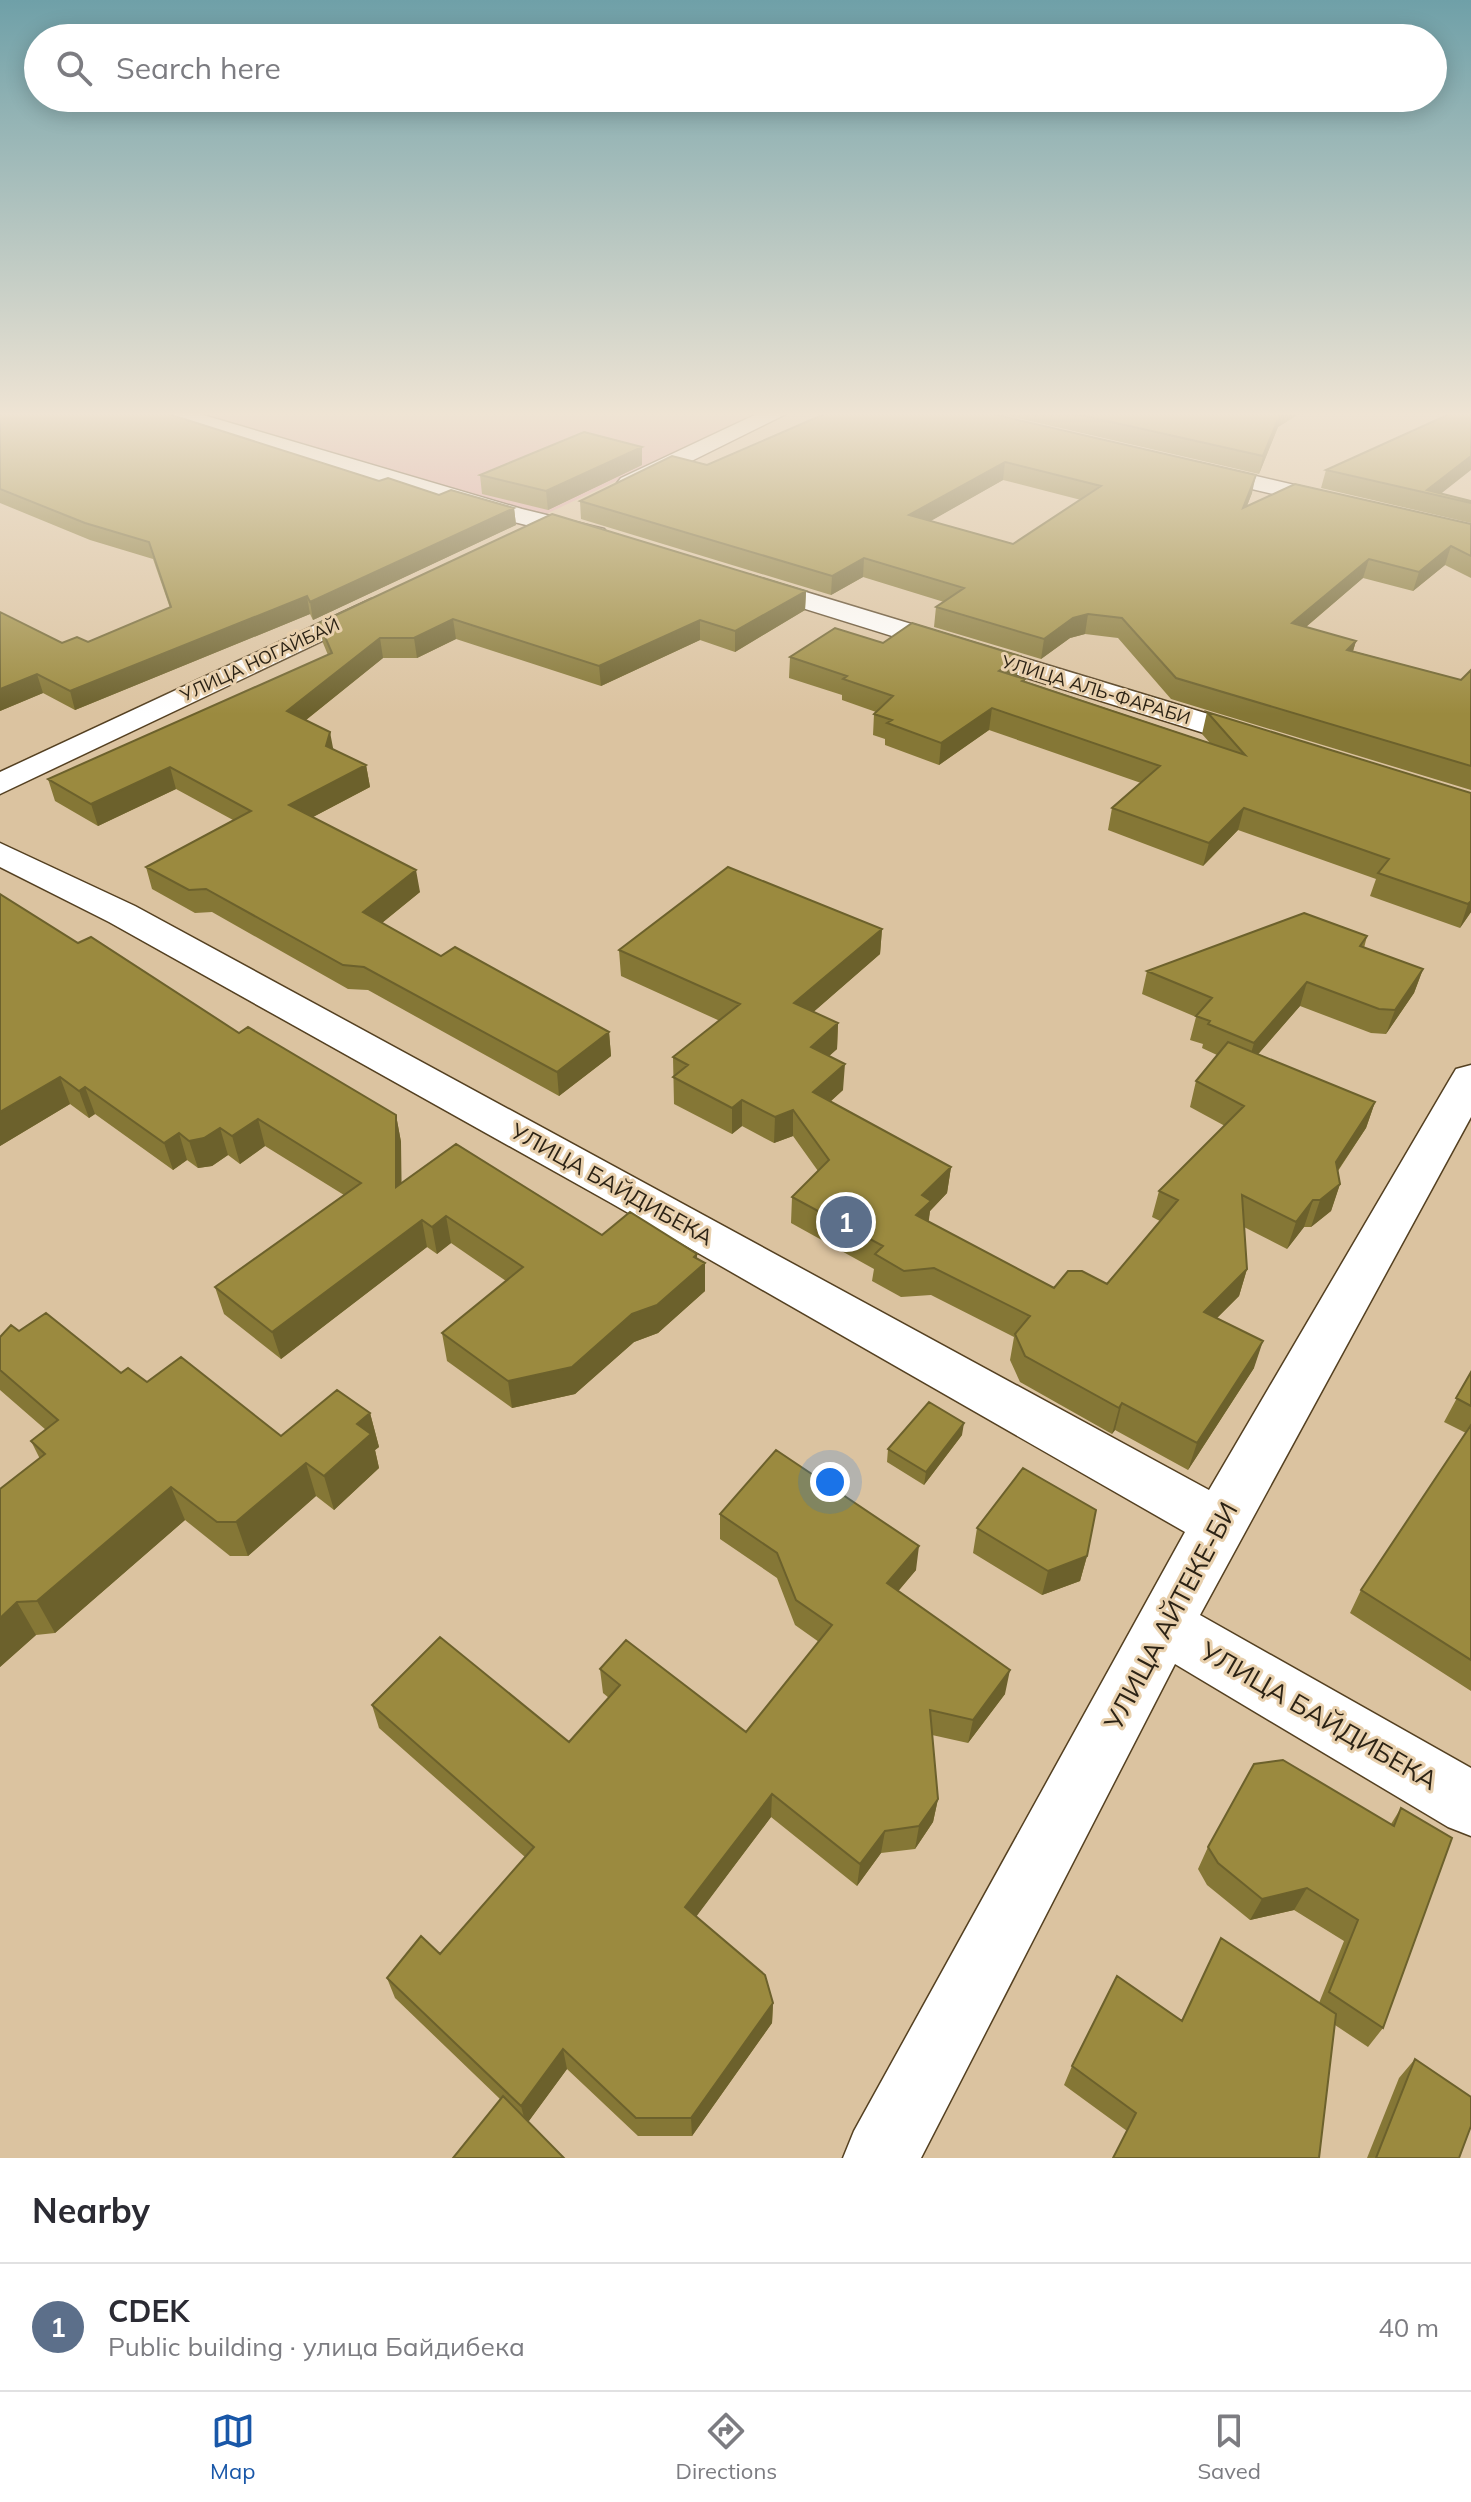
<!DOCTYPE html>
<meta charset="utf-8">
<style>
body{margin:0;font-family:Mulish,sans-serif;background:#f7f7f7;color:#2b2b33}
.you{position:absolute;left:830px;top:1482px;width:28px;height:28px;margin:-20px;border:6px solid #fff;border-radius:50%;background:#1a73e8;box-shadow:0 0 0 12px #1a73e833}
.badge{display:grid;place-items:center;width:52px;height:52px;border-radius:50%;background:#1957a8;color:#fff;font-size:26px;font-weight:700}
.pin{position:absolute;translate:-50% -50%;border:4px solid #fff;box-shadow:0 2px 8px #0006}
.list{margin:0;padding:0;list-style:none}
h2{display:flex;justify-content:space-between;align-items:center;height:104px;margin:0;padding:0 32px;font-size:34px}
h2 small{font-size:26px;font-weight:400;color:#7c7c81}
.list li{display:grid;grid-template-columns:52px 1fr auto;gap:24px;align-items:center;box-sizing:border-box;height:128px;padding:0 32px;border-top:2px solid #e1e1e2}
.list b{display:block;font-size:30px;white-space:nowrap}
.list p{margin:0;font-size:26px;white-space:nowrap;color:#7c7c81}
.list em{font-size:26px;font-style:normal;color:#7c7c81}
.icon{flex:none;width:44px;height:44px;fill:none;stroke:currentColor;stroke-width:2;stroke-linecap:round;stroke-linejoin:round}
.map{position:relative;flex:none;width:1471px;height:2158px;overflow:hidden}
.search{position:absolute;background:#fff;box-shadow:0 4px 20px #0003;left:24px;right:24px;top:24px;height:88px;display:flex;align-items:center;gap:20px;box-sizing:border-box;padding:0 28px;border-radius:44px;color:#7c7c81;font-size:30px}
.sheet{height:232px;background:#fff}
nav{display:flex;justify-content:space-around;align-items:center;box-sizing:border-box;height:112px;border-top:2px solid #e1e1e2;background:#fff;font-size:22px;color:#7c7c81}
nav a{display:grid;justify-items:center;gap:4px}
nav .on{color:#1957a8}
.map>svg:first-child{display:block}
</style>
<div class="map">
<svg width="1471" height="2158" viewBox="0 0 1471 2158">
<rect width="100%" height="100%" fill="#dbc3a0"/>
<path fill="#dda3a5" d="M 191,412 L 762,412 L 542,516 Z"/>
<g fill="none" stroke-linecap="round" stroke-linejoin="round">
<defs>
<path id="street" d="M 159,412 L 193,412 L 522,509 L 604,529 L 608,534 L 595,542 L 510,521 L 162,417 Z
M 761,412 L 790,412 L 637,488 L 629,490 L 617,483 L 621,478 Z
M 1200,463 L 1346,497 L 1349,502 L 1337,509 L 1192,475 L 1188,470 L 1192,465 Z
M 750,575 L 1271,733 L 1276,740 L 1271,747 L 1249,747 L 741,589 L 737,583 L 741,577 Z
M 371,599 L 381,601 L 385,607 L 381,613 L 0,794 L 0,772 Z
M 0,843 L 135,906 L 1209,1490 L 1450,1079 L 1456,1069 L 1471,1065 L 1471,1117 L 1200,1615 L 1471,1768 L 1471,1836 L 1448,1827 L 1175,1664 L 921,2158 L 843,2158 L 854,2131 L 1185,1532 L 611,1203 L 109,922 L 0,867 Z"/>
</defs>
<use href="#street" stroke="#544021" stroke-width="3"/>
<use href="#street" fill="#fff" fill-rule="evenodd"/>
</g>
<path fill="#857736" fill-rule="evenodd" d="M 0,412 L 379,481 L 439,495 L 514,508 L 516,525 L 313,620 L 310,614 L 75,710 L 43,693 L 0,711 L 0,612 L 62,643 L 88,642 L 170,608 L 153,559 L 90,540 L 0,503 Z
M 825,412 L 984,412 L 1252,493 L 1247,506 L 1471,524 L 1471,578 L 1445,565 L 1413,591 L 1363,578 L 1306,627 L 1356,641 L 1353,651 L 1461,680 L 1471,670 L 1471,790 L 1171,699 L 1118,638 L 1085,634 L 1070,638 L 1041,659 L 934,627 L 936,607 L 944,602 L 863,577 L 831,595 L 581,519 L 580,501 L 707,465 L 825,414 ZM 1003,480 L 1081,500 L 1013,544 L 930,521 Z
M 991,412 L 1302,412 L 1278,427 L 1259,474 Z
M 642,465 L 548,510 L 482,494 L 480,475 Z
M 1326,470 L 1471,501 L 1471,523 L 1321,488 Z
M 806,591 L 805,610 L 735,652 L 700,640 L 601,686 L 456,639 L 417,658 L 383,658 L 306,720 L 334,750 L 366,765 L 370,787 L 313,817 L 420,892 L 382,923 L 441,956 L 609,1032 L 611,1056 L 559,1096 L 368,990 L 348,989 L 212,912 L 195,913 L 152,889 L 146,867 L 233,820 L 176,789 L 98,826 L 55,801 L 48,779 L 328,655 L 323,643 L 319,623 Z
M 883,643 L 1017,676 L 1025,679 L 1025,681 L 1210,743 L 1202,734 L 1207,712 L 1471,793 L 1471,912 L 1460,928 L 1370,896 L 1376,879 L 1238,830 L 1203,866 L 1108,830 L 1112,808 L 1141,783 L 989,730 L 939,765 L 885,745 L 885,739 L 873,735 L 874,714 L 876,712 L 842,700 L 842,695 L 789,678 L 790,657 Z
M 0,894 L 78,943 L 239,1033 L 396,1115 L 401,1142 L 401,1183 L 602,1235 L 697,1254 L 697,1259 L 705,1263 L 705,1291 L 658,1333 L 634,1342 L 575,1394 L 512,1408 L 447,1361 L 442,1333 L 506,1281 L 451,1243 L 437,1254 L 427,1247 L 281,1359 L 224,1314 L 215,1287 L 344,1195 L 265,1146 L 240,1164 L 228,1155 L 212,1166 L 198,1168 L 187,1160 L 173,1170 L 95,1114 L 89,1118 L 70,1104 L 0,1146 Z
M 882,929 L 880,954 L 813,1012 L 838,1023 L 837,1049 L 829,1056 L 843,1090 L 830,1102 L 951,1167 L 947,1193 L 930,1211 L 928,1222 L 1054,1288 L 1107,1284 L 1160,1221 L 1152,1217 L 1159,1191 L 1225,1126 L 1190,1107 L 1196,1081 L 1217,1055 L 1202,1048 L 1203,1044 L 1190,1040 L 1196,1017 L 1142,994 L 1147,971 L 1367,936 L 1364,948 L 1423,969 L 1414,993 L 1386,1034 L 1371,1033 L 1300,1006 L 1258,1054 L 1375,1102 L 1366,1128 L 1338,1171 L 1340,1184 L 1331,1211 L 1311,1227 L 1304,1227 L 1287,1249 L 1244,1227 L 1247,1269 L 1239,1296 L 1217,1318 L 1254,1368 L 1188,1470 L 1115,1430 L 1112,1434 L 1020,1382 L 1010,1360 L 1014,1337 L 931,1295 L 901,1297 L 872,1281 L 874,1269 L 791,1223 L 792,1197 L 818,1171 L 793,1136 L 774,1143 L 742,1126 L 732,1134 L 674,1104 L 673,1057 L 720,1021 L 621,976 L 619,950 Z
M 19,1331 L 281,1436 L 370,1413 L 379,1447 L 375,1450 L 379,1468 L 334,1510 L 316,1496 L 248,1556 L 230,1556 L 185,1520 L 55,1633 L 36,1635 L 0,1667 L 0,1489 L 40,1459 L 31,1441 L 46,1430 L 0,1390 L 0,1337 Z
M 1471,1372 L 1471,1691 L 1350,1613 L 1361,1590 L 1466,1433 L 1444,1422 Z
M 962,1435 L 924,1485 L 887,1462 L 888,1449 Z
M 720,1514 L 916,1570 L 898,1591 L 1005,1694 L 968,1743 L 932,1735 L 938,1799 L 933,1822 L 915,1849 L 881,1853 L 857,1886 L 771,1817 L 696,1916 L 773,2003 L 772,2023 L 692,2136 L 638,2136 L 567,2069 L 528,2122 L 500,2099 L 395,1998 L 387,1978 L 440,1954 L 525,1857 L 379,1728 L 372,1705 L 569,1742 L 609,1698 L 603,1693 L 600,1669 L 746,1732 L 819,1642 L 795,1625 L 777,1578 L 720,1539 Z
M 977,1528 L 1087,1556 L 1080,1581 L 1042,1595 L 973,1553 Z
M 1401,1808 L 1383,2028 L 1368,2047 L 1335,2025 L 1127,2131 L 1064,2085 L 1072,2066 L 1182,2020 L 1221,1938 L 1319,2003 L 1344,1941 L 1294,1910 L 1250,1920 L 1207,1885 L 1198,1869 L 1208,1847 L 1391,1824 Z
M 1415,2059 L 1459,2158 L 1367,2158 L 1399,2078 Z"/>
<path fill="#6c612c" d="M 1281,412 L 1302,412 L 1278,427 L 1259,474 L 1263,456 Z
M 642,447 L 642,465 L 548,510 L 546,491 Z
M 1471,456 L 1471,470 L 1438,496 L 1427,490 Z
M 1005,462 L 1003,480 L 908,534 L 909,515 Z
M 1256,475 L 1252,493 L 1239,526 L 1243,508 Z
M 514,508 L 516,525 L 313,620 L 310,602 Z
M 1451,546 L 1445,565 L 1413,591 L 1419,572 Z
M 864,558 L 863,577 L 831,595 L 832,576 Z
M 1369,559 L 1363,578 L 1287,643 L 1292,623 Z
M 806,591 L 805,610 L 735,652 L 735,631 Z
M 307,596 L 310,614 L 75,710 L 70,691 Z
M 1088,614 L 1085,634 L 1070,638 L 1041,659 L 1044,639 L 1073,618 Z
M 453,619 L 456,639 L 417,658 L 414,638 Z
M 700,620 L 700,640 L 601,686 L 599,666 Z
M 380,638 L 383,658 L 291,732 L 287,711 Z
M 1356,641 L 1350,661 L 1347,650 Z
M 1020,656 L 1017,676 L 999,671 Z
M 37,674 L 43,693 L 0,711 L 0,689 Z
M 992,708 L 989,730 L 939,765 L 941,743 Z
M 330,732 L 334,753 L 326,746 Z
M 366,765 L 370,787 L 294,827 L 289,805 Z
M 170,767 L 176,789 L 98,826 L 91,804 Z
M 1244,808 L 1238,830 L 1203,866 L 1209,843 Z
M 416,870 L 420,892 L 367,935 L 363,912 Z
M 1471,901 L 1471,912 L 1460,928 L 1468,904 Z
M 882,929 L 880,954 L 794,1029 L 794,1003 Z
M 1423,969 L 1414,993 L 1386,1034 L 1395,1010 Z
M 1307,982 L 1300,1006 L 1247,1067 L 1254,1043 Z
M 838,1023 L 837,1049 L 810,1073 L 811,1047 Z
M 609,1032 L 611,1056 L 559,1096 L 557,1072 Z
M 845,1064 L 843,1090 L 812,1118 L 813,1092 Z
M 60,1077 L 70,1104 L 0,1146 L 0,1112 Z
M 85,1087 L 95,1114 L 89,1118 L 79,1091 Z
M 742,1100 L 742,1126 L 732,1134 L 732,1108 Z
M 1375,1102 L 1366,1128 L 1326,1188 L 1336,1162 Z
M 793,1110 L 793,1136 L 774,1143 L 775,1117 Z
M 396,1115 L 401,1142 L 402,1215 L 396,1187 Z
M 258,1119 L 265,1146 L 240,1164 L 232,1136 Z
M 220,1128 L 228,1155 L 212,1166 L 198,1168 L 189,1141 Z
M 179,1133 L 187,1160 L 173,1170 L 164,1143 Z
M 951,1167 L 947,1193 L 930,1211 L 928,1227 L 916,1215 L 922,1195 Z
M 1340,1184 L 1331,1211 L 1311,1227 L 1320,1200 Z
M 1313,1200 L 1304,1227 L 1287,1249 L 1296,1222 Z
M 446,1216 L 451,1243 L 437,1254 L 432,1227 Z
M 422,1220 L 427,1247 L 281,1359 L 272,1332 Z
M 697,1254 L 697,1270 L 705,1263 L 705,1291 L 658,1333 L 634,1342 L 575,1394 L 512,1408 L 508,1381 L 694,1257 Z
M 1247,1269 L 1239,1296 L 1196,1339 L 1204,1312 Z
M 1263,1341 L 1254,1368 L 1188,1470 L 1197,1443 Z
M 1122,1403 L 1115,1430 L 1112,1434 L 1119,1408 Z
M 370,1413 L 379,1447 L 375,1450 L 379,1468 L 334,1510 L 324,1476 L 357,1424 Z
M 964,1423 L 962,1435 L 924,1485 L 926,1472 Z
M 306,1463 L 316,1496 L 248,1556 L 236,1522 Z
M 171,1487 L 185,1520 L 55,1633 L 37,1601 Z
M 919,1546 L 916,1570 L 885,1607 L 887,1583 Z
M 1087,1556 L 1080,1581 L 1042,1595 L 1048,1571 Z
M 17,1602 L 36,1635 L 0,1667 L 0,1618 Z
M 1010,1670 L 1005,1694 L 968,1743 L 973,1720 Z
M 772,1794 L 771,1817 L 687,1929 L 685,1907 Z
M 938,1799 L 933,1822 L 915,1849 L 919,1826 Z
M 885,1831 L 881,1853 L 857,1886 L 860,1864 Z
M 1307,1888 L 1294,1910 L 1250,1920 L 1262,1899 Z
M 773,2003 L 772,2023 L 692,2136 L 691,2118 Z
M 563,2049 L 567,2069 L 526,2125 L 521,2106 Z"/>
<path fill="#9b8a3f" stroke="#6c612c" stroke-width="2" fill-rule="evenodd" d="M 0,412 L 162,412 L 379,481 L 388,478 L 439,495 L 451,490 L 514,508 L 310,602 L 307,596 L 70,691 L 37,674 L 0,689 L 0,612 L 62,643 L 77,637 L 88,642 L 171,607 L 149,542 L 85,523 L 0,489 Z
M 829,412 L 984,412 L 1256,475 L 1243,508 L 1295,484 L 1471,524 L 1471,556 L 1451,546 L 1419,572 L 1369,559 L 1292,623 L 1356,641 L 1347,650 L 1461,680 L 1471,670 L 1471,766 L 1176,678 L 1122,618 L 1088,614 L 1073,618 L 1044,639 L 936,607 L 964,588 L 864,558 L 832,576 L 580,501 L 672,456 L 707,465 ZM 1005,462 L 1101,486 L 1013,544 L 909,515 Z
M 1067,412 L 1281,412 L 1263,456 Z
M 1454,412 L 1471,412 L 1471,456 L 1427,490 L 1471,501 L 1471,503 L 1326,470 Z
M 584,432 L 642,447 L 546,491 L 480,475 Z
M 552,514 L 806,591 L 735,631 L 700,620 L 599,666 L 453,619 L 414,638 L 380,638 L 287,711 L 330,732 L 326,746 L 366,765 L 289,805 L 416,870 L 363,912 L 441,956 L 455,947 L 609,1032 L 557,1072 L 364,967 L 343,965 L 206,889 L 189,890 L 146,867 L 251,811 L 170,767 L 91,804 L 48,779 L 332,653 L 319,623 Z
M 912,623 L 1020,656 L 999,671 L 1025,679 L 1022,681 L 1245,755 L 1207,712 L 1471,793 L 1471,901 L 1468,904 L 1378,873 L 1389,859 L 1244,808 L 1209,843 L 1112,808 L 1160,766 L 992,708 L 941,743 L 887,723 L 892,720 L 874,714 L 893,696 L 843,679 L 847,676 L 790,657 L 835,628 L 883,643 Z
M 728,867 L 882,929 L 794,1003 L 838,1023 L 811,1047 L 845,1064 L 813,1092 L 951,1167 L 922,1195 L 931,1201 L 916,1215 L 1054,1288 L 1068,1271 L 1082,1271 L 1107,1284 L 1178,1200 L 1159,1191 L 1244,1106 L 1196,1081 L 1228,1042 L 1375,1102 L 1336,1162 L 1340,1184 L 1320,1200 L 1313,1200 L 1296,1222 L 1242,1195 L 1247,1269 L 1204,1312 L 1263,1341 L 1197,1443 L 1122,1403 L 1119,1408 L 1025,1356 L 1015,1334 L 1030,1316 L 934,1268 L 904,1271 L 875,1254 L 883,1246 L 792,1197 L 829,1160 L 793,1110 L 775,1117 L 742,1100 L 732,1108 L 673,1077 L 688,1065 L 673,1057 L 740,1004 L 619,950 Z
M 0,894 L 78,943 L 91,937 L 239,1033 L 248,1027 L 396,1115 L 396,1187 L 456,1144 L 602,1235 L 630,1212 L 697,1254 L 694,1257 L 705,1263 L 657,1305 L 632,1314 L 572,1367 L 508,1381 L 442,1333 L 523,1267 L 446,1216 L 432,1227 L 422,1220 L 272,1332 L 215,1287 L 361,1183 L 258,1119 L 232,1136 L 220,1128 L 204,1138 L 189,1141 L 179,1133 L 164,1143 L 85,1087 L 79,1091 L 60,1077 L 0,1112 Z
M 1304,913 L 1367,936 L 1360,946 L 1423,969 L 1395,1010 L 1379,1009 L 1307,982 L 1254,1043 L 1208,1024 L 1210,1021 L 1196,1016 L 1212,998 L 1147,971 Z
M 46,1313 L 121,1373 L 128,1368 L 147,1382 L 181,1357 L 281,1436 L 337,1390 L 370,1413 L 357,1424 L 371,1434 L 324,1476 L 306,1463 L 236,1522 L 217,1522 L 171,1487 L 37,1601 L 17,1602 L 0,1618 L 0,1489 L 45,1454 L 31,1441 L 58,1420 L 0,1370 L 0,1337 L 11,1325 L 19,1331 Z
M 1471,1372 L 1471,1406 L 1456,1398 Z
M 929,1402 L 964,1423 L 926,1472 L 888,1449 Z
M 1471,1425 L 1471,1660 L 1361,1590 Z
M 776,1450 L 919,1546 L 887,1583 L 1010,1670 L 973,1720 L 930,1710 L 938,1799 L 919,1826 L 885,1831 L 860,1864 L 772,1794 L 685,1907 L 765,1975 L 773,2003 L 691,2118 L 636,2118 L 563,2049 L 521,2106 L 387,1978 L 421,1936 L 440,1954 L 534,1847 L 372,1705 L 440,1637 L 569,1742 L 620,1685 L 600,1669 L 626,1640 L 746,1732 L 832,1625 L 796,1600 L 777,1553 L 720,1514 Z
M 1023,1468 L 1096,1510 L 1087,1556 L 1048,1571 L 977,1528 Z
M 1283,1760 L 1394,1826 L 1401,1808 L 1452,1838 L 1383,2028 L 1329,1992 L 1358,1920 L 1307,1888 L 1262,1899 L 1218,1863 L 1208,1847 L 1254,1764 Z
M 1221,1938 L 1336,2014 L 1319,2158 L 1113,2158 L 1136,2113 L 1072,2066 L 1117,1976 L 1182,2021 Z
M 1415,2059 L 1471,2097 L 1471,2126 L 1459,2158 L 1376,2158 Z
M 503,2096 L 564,2158 L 453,2158 Z"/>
<linearGradient id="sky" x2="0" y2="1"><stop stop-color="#6fa0a8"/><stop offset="0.58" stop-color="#efe4d4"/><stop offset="1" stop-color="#efe4d4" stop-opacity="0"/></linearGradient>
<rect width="1471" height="714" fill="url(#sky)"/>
<g text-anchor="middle" stroke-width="6" stroke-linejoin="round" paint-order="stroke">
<g font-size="18" fill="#2c2315" stroke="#e8d0ad">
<text transform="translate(260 660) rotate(-25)" y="6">УЛИЦА НОГАЙБАЙ</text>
<text transform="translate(1096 690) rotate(17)" y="6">УЛИЦА АЛЬ-ФАРАБИ</text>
</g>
<g font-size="22" fill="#2c2315" stroke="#e8d0ad">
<text transform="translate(612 1184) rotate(29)" y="8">УЛИЦА БАЙДИБЕКА</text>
</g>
<g font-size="26" fill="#2c2315" stroke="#e8d0ad">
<text transform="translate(1171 1616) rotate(-62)" y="9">УЛИЦА АЙТЕКЕ-БИ</text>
<text transform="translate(1319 1716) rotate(30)" y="9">УЛИЦА БАЙДИБЕКА</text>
</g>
</g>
</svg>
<div class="you"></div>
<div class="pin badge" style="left:846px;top:1222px;background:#5c6f8a">1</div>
<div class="search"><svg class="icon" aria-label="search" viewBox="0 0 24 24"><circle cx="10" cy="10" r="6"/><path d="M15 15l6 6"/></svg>Search here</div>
</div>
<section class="sheet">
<h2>Nearby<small></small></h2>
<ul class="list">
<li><span class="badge" style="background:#5c6f8a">1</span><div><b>CDEK</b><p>Public building · улица Байдибека</p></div><em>40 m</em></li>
</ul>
</section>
<nav>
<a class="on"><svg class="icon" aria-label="map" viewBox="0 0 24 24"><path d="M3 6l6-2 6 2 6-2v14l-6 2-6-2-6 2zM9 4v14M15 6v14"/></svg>Map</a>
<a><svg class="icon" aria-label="directions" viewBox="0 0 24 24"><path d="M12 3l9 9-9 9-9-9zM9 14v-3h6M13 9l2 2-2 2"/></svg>Directions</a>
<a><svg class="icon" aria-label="saved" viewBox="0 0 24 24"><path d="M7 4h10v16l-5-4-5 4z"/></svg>Saved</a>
</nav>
